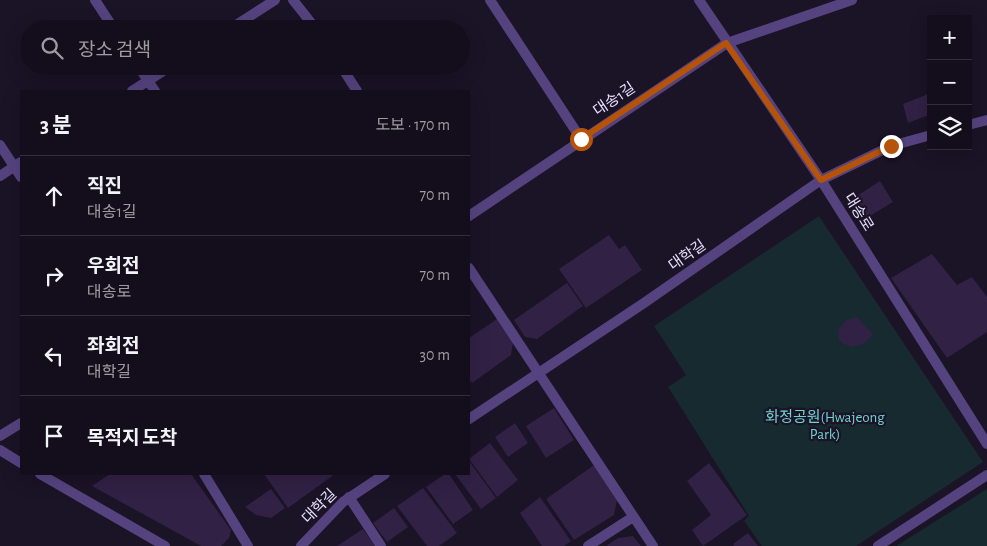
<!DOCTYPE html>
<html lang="ko">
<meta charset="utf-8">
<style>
body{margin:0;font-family:"Alegreya Sans","Noto Sans KR",sans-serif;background:#1d1725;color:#f1f3f6}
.controls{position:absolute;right:15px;top:15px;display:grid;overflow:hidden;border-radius:0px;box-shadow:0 5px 20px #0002}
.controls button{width:45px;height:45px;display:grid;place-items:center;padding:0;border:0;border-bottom:1px solid #332e3b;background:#140e1c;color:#f1f3f6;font:25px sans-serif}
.stop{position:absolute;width:15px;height:15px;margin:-11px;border:4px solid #b45309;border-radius:50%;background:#fff}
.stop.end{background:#b45309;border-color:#fff;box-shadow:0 1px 5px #0008}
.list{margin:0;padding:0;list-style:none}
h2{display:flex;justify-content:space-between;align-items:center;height:65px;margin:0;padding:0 20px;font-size:21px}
h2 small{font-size:16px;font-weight:400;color:#9d9ca3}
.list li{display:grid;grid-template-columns:32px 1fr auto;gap:15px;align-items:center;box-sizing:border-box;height:80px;padding:0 20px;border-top:1px solid #332e3b}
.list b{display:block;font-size:19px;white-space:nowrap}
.list p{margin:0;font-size:16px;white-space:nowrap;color:#9d9ca3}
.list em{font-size:16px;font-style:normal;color:#9d9ca3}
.icon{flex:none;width:28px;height:28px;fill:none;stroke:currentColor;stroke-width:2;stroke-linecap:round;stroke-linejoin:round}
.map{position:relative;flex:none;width:987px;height:546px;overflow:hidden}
.search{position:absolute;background:#140e1c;box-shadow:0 5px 20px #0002;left:20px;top:20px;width:450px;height:55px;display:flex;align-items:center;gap:12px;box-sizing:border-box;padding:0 18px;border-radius:28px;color:#9d9ca3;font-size:19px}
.panel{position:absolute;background:#140e1c;box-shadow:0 5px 20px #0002;left:20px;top:90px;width:450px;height:385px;border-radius:0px}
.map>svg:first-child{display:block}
</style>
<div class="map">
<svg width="987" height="546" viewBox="0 0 987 546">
<rect width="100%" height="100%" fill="#1b1326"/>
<path fill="#162a2f" d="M 819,216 L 983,462 L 856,546 L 762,546 L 744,521 L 749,516 L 668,387 L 686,375 L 654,326 Z
M 987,489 L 987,546 L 896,546 Z"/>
<path fill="#312145" d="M 928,94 L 931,114 L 908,123 L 903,104 Z
M 880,181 L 893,202 L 865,219 L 852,199 Z
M 609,235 L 619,249 L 625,245 L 642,270 L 586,308 L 559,269 Z
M 932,254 L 957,285 L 972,277 L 987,297 L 987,332 L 947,358 L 891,278 Z
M 567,283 L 583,306 L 537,339 L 525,337 L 514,320 Z
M 857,317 L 873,334 L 865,343 L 853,347 L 844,344 L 839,339 L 838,330 L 846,320 Z
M 497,319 L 513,342 L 511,355 L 472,383 L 469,379 L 469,338 Z
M 554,408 L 574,440 L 546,458 L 526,426 Z
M 515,423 L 528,443 L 508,457 L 495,437 Z
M 490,443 L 518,480 L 497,497 L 469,459 Z
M 469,461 L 496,498 L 481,509 L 455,474 L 469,474 Z
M 709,463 L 747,515 L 703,546 L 692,530 L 711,515 L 687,481 Z
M 594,465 L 617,500 L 614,515 L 574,540 L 546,499 Z
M 110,474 L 191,474 L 231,530 L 229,538 L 221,546 L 201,546 L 92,486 Z
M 264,474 L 335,474 L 288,508 Z
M 445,474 L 449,474 L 473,510 L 453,524 L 426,487 Z
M 423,488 L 457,533 L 439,546 L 427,546 L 397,506 Z
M 271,489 L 285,508 L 271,518 L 256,515 L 245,507 Z
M 540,497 L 571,541 L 564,546 L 542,546 L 520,513 Z
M 394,508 L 408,527 L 387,542 L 373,523 Z
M 363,529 L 375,546 L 337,546 Z
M 748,533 L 758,546 L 734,546 L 733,544 Z
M 633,536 L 641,546 L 606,546 L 618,538 Z"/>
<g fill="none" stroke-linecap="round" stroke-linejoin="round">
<path stroke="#55437f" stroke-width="10" d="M 0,436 L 21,423
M 0,450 L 21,463
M 40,474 L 165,546
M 204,474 L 248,546"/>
<path stroke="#55437f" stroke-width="10" d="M 95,0 L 114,29
M 293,0 L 316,29
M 490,0 L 581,139
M 230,29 L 275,0
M 138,66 L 155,91
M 341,66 L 357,91
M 132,91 L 171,66
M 0,145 L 21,177
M 0,176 L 21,162
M 469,216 L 727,43 L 852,0
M 469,268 L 653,546
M 349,497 L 381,546
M 588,546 L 633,517
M 878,546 L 987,475"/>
<path stroke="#55437f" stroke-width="10" d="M 699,0 L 821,180 L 987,444
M 968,125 L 987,120
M 469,419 L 644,303 L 821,180 L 891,146 L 931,135
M 301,546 L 343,502 L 385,474"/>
</g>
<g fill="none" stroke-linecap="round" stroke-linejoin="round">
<path stroke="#b45309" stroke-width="6" d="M 581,139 L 726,43 L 821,180 L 891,146"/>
</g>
<g text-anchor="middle" stroke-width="4.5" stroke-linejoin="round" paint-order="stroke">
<g font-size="15" fill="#e7dcfb" stroke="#1b1326">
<text transform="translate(614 99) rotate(-34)" y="5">대송1길</text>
<text transform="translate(859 212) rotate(58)" y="5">대송로</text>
<text transform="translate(687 255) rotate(-35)" y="5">대학길</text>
<text transform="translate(319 506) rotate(-45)" y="5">대학길</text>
</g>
<g font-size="15" fill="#70d3d3" stroke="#1b1326">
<text x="825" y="422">화정공원(Hwajeong<tspan x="825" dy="17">Park)</tspan></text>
</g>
</g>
</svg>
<div class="controls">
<button>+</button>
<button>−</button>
<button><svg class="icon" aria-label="layers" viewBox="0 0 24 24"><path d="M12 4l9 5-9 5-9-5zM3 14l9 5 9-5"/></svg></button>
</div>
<div class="stop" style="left:581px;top:139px"></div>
<div class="stop end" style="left:891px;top:146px"></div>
<div class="search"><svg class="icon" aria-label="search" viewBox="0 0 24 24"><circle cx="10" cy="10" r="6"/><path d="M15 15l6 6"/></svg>장소 검색</div>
<section class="panel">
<h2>3 분<small>도보 · 170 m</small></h2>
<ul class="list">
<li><svg class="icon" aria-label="ahead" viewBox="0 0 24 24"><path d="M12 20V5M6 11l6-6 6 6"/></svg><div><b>직진</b><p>대송1길</p></div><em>70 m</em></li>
<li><svg class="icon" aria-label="right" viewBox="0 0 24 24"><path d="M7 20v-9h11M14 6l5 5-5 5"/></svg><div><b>우회전</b><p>대송로</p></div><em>70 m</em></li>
<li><svg class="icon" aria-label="left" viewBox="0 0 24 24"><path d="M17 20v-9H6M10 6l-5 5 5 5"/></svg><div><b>좌회전</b><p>대학길</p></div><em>30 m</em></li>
<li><svg class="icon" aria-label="arrive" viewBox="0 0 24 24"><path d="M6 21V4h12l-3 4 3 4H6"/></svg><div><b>목적지 도착</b></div></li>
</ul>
</section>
</div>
